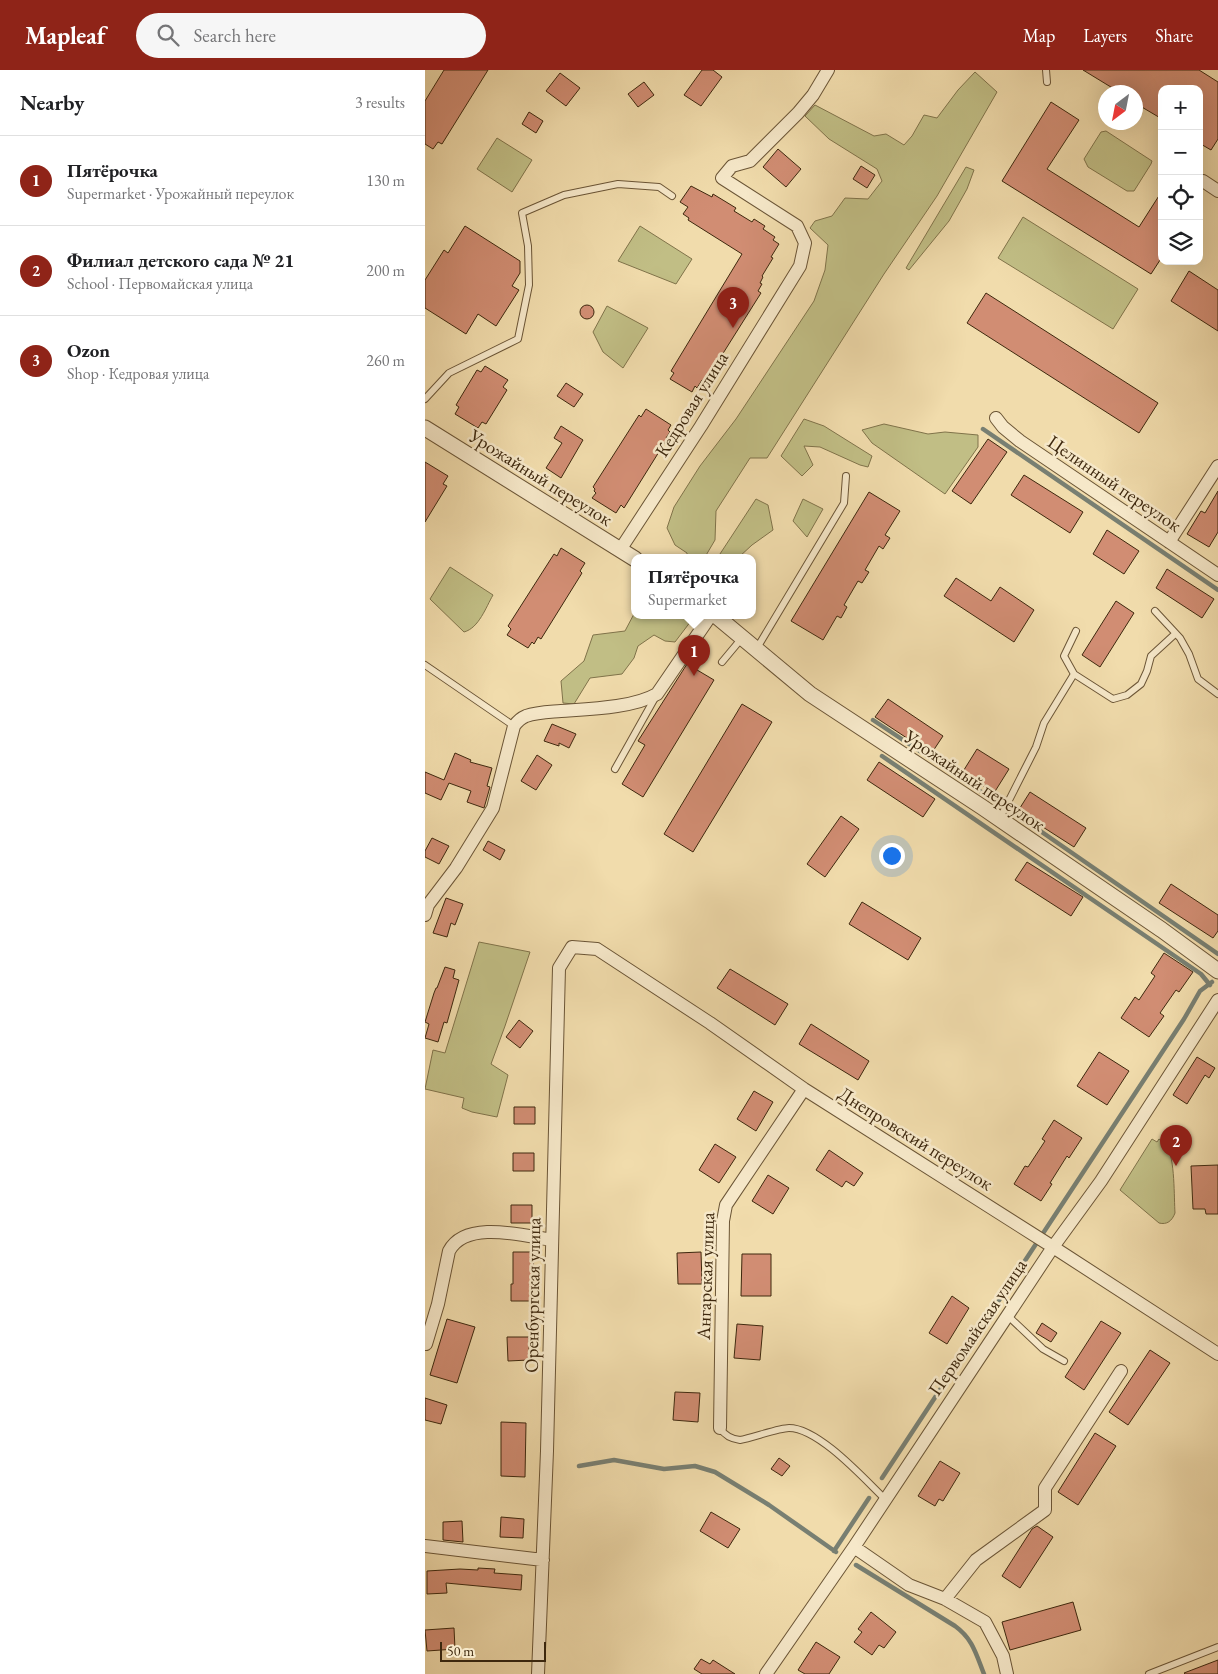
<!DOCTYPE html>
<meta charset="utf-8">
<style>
body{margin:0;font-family:"EB Garamond",serif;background:#f6f6f6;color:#202124}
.controls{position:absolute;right:15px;top:15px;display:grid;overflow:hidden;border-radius:10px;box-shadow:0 5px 20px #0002}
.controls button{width:45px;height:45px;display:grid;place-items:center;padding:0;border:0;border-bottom:1px solid #e0e0e0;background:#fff;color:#202124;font:25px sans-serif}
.compass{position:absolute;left:673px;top:15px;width:45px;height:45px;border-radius:50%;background:#fff;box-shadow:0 5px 20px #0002;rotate:212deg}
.scale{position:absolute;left:15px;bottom:12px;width:106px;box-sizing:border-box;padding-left:5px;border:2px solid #3e280e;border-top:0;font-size:14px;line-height:18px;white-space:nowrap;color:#3e280e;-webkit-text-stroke:4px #f6e8c9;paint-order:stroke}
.you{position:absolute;left:466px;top:785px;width:18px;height:18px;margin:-12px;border:4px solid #fff;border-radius:50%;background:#1a73e8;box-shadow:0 0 0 8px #1a73e833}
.badge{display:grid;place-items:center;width:32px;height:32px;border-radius:50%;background:#8f2418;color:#fff;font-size:16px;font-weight:700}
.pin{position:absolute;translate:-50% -41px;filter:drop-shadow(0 1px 2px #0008)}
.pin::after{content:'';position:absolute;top:26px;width:18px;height:15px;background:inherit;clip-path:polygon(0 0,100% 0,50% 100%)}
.popup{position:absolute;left:206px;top:484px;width:125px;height:65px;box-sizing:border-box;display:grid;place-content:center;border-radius:10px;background:#fff;filter:drop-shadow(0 1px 4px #0005);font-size:16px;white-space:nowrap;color:#757577}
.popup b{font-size:19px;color:#202124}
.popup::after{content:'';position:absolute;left:50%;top:100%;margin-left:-10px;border:10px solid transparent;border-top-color:#fff}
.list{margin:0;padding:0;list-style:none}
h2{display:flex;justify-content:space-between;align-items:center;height:65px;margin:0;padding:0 20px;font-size:21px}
h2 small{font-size:16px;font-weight:400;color:#757577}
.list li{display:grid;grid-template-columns:32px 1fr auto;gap:15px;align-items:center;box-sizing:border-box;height:90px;padding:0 20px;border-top:1px solid #e0e0e0}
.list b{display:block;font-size:19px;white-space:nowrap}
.list p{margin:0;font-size:16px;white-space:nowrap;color:#757577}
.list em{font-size:16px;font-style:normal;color:#757577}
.icon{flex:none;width:28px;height:28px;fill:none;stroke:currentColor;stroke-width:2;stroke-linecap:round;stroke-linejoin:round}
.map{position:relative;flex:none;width:793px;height:1604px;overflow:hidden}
header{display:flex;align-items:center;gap:30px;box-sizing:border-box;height:70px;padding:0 25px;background:#8f2418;color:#fff}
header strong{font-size:24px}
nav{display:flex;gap:28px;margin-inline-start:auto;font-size:18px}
.search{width:350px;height:45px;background:#f6f6f6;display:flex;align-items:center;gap:12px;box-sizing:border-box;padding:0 18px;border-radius:28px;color:#757577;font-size:19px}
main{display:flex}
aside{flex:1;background:#fff}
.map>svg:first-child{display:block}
</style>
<header>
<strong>Mapleaf</strong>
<div class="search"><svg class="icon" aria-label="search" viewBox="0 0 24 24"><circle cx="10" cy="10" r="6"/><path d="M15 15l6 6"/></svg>Search here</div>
<nav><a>Map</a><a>Layers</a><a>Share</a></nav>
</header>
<main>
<aside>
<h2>Nearby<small>3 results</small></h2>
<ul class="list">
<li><span class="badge">1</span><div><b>Пятёрочка</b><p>Supermarket · Урожайный переулок</p></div><em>130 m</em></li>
<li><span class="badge">2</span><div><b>Филиал детского сада № 21</b><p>School · Первомайская улица</p></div><em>200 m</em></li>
<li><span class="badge">3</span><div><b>Ozon</b><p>Shop · Кедровая улица</p></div><em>260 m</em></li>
</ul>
</aside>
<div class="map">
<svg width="793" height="1604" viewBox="0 0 793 1604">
<rect width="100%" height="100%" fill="#f1dcac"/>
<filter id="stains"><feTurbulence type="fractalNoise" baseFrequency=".004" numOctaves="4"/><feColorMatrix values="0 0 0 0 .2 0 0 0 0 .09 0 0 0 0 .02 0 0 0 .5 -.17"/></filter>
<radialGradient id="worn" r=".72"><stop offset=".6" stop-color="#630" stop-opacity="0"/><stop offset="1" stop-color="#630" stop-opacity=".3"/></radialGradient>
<path fill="#c1be85" stroke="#80734a" d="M 550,2 L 572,22 L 512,126 L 459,204 L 342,388 L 325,388 L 291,441 L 290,470 L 280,487 L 262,487 L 262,483 L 250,475 L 242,458 L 249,437 L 275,396 L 311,349 L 389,231 L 400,200 L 403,175 L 385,158 L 390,151 L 407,146 L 420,128 L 443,129 L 457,111 L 452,99 L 404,69 L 380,46 L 390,35 L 449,66 L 461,64 L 479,75 L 487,66 L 499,45 L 512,48 L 533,20 Z
M 681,61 L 727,91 L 726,94 L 709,121 L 702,121 L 663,97 L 659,89 L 676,62 Z
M 72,68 L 107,90 L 87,122 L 52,99 Z
M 541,97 L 549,100 L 542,119 L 524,151 L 484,200 L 481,198 Z
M 598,147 L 713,219 L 688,259 L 573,188 Z
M 215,156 L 267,189 L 251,214 L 193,191 Z
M 182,236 L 223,258 L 198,298 L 178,282 L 168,262 Z
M 379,349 L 399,356 L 447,386 L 443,397 L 435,395 L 395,377 L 379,376 L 388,395 L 377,406 L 356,386 Z
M 459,354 L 503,364 L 520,362 L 553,365 L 553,377 L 520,424 L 447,373 L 437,360 Z
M 331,429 L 343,435 L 348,460 L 327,475 L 314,487 L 293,487 Z
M 378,429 L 398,439 L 382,467 L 368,451 Z
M 25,497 L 68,525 C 61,537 54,558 39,562 L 5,529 Z
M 210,542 L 210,545 L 262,545 L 266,551 L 250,572 L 240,571 L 229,565 L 213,576 L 209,588 L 197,604 L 165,608 L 149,634 L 138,633 L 136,611 L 159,591 L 168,565 L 200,561 Z
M 54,872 L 105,882 L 80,956 L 66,994 L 83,1005 L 72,1047 L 47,1042 L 37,1038 L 39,1028 L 0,1019 L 8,980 L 20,983 Z
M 727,1069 L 732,1072 L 734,1069 C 737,1071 740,1073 742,1077 C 750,1088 749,1128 750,1143 C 747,1151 742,1155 734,1153 L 695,1120 Z"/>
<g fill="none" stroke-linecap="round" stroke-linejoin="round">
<path stroke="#787f72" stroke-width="4.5" d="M 558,359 L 793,520
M 448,650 L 564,727
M 457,686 L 776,904 L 785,915
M 598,749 L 793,884
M 154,1396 L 189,1390 L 239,1399 L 270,1396 L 290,1402 L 344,1435 L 411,1482
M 457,1408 L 759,949 L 775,921 L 787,912
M 409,1481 L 444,1428
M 431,1495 L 530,1556 C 548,1569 551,1584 559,1604"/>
</g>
<path fill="#d18d73" stroke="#3e280e" d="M 19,0 L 63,0 L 17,74 L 13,72 L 8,79 L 0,74 L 0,31 Z
M 277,0 L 288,0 L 297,7 L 276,36 L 259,25 Z
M 658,0 L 774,0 L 793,12 L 793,69 L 786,80 L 774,73 L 774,19 L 737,19 L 737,49 L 710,33 L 710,22 L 694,22 Z
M 135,3 L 155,18 L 141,36 L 121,21 Z
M 219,12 L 229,25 L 213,37 L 203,24 Z
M 626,32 L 654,50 L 622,99 L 714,157 L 737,121 L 737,187 L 726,204 L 577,111 Z
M 104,42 L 118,51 L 111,63 L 97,54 Z
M 353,79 L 376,99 L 361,117 L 338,97 Z
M 436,96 L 450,105 L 442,118 L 428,109 Z
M 266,116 L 287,127 L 288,124 L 311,138 L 309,141 L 327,152 L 329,149 L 340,156 L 338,159 L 350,167 L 348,170 L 354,174 L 346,187 L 348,188 L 337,206 L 338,207 L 335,213 L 337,214 L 333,221 L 336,223 L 280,312 L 277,310 L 272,318 L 270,316 L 267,322 L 245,309 L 249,303 L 246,301 L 317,184 L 263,150 L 264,148 L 258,144 L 263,137 L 255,132 Z
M 40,156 L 95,191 L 95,203 L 87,216 L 94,220 L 71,256 L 53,244 L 41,264 L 0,238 L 0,210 L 19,180 L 23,183 Z
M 764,201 L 793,220 L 793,261 L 746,231 Z
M 561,223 L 733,333 L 714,363 L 542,253 Z
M155 242a7 7 0 1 1 14 0a7 7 0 1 1-14 0Z
M 60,296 L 83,310 L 78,317 L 82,320 L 61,354 L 57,352 L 53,358 L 30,344 L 34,337 L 31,335 L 52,300 L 56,302 Z
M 141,313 L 158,324 L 149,337 L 132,326 Z
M 221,339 L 246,355 L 243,360 L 245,362 L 241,368 L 242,369 L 199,438 L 196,435 L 191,443 L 167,428 L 171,423 L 169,421 L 170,419 L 168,417 L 214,345 L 216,347 Z
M 136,356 L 158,370 L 136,408 L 121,398 L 137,373 L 129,368 Z
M 563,369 L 582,382 L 546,434 L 527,421 Z
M 0,392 L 23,406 L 18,414 L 22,416 L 0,452 Z
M 599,405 L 658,442 L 645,463 L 586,425 Z
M 793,421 L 793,462 L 784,477 L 762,464 L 776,441 L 780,443 Z
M 444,422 L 475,441 L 460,465 L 465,468 L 458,479 L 454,476 L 440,500 L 444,502 L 437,513 L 433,511 L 419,535 L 422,537 L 416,548 L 412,546 L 398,570 L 366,551 Z
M 682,460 L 714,481 L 699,504 L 668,484 Z
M 136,478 L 160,493 L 155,501 L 157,503 L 116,569 L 113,567 L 109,574 L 107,572 L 103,578 L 82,565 L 86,559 L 83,556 L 129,484 L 132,486 Z
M 742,499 L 789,529 L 777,548 L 731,518 Z
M 531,508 L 566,531 L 575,517 L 609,540 L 589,572 L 519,526 Z
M 691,531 L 709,543 L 675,597 L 657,585 Z
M 262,594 L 289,610 L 218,727 L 197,714 L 220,675 L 213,671 Z
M 463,629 L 518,666 L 506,684 L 450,647 Z
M 317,634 L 347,652 L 268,782 L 239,764 Z
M 127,654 L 151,664 L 144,678 L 134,673 L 134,676 L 119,671 Z
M 552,679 L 584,699 L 569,723 L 537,703 Z
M 30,683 L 46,690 L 45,692 L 67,698 L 62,716 L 65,717 L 59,738 L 42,732 L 46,721 L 24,713 L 16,730 L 0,723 L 0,702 L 19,710 Z
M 112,685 L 127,695 L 111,720 L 96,711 Z
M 454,692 L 510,729 L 498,747 L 442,710 Z
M 605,722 L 661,758 L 649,777 L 593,741 Z
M 416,746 L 434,759 L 400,807 L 382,794 Z
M 7,768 L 24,776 L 14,794 L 0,787 L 0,781 Z
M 63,771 L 80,780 L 75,790 L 58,780 Z
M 602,792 L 658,827 L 646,846 L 590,810 Z
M 746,814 L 793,845 L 793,861 L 788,868 L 734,833 Z
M 21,828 L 38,834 L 30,855 L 26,853 L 22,867 L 8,863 Z
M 437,832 L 496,868 L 483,890 L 424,854 Z
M 739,883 L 768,902 L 754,922 L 751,920 L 735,943 L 739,946 L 724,967 L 696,948 L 710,927 L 714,930 L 730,906 L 726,903 Z
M 20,897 L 30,900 L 28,908 L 34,910 L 22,953 L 19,952 L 13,972 L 0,968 L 4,954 L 0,952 L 9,923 L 11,918 L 12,918 Z
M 305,899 L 363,934 L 350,955 L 292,918 Z
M 94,950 L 108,961 L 95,978 L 81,967 Z
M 386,954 L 444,991 L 433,1010 L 374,974 Z
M 674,982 L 704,1001 L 682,1035 L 652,1016 Z
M 772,987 L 790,998 L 784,1008 L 780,1005 L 762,1034 L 748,1025 Z
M 329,1021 L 348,1032 L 331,1061 L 312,1049 Z
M 89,1037 L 110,1037 L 110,1054 L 89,1054 Z
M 629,1050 L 657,1068 L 644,1088 L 642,1086 L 625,1113 L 627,1114 L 616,1131 L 589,1114 L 600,1096 L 603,1097 L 620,1071 L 617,1069 Z
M 290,1074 L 311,1087 L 294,1113 L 274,1100 Z
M 404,1080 L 438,1103 L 429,1116 L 421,1111 L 417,1117 L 391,1100 Z
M 88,1083 L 109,1083 L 109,1101 L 88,1101 Z
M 793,1095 L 793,1144 L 781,1144 L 780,1139 L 768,1139 L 766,1096 Z
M 343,1105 L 364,1118 L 348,1144 L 327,1131 Z
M 86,1135 L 107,1135 L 107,1153 L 86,1153 Z
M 88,1182 L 109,1182 L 107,1231 L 86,1231 L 86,1214 L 88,1214 Z
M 276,1182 L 277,1214 L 253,1214 L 252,1183 Z
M 317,1184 L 346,1184 L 346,1226 L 316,1226 Z
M 527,1226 L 544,1238 L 522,1274 L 504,1263 Z
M 22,1249 L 50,1257 L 32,1313 L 5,1305 Z
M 676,1251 L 696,1263 L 659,1320 L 640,1307 Z
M 617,1253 L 632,1263 L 626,1272 L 611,1263 Z
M 312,1254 L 338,1256 L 335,1290 L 309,1288 Z
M 82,1267 L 104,1267 L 104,1290 L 83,1291 Z
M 725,1280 L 745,1293 L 703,1355 L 684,1342 Z
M 250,1322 L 275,1323 L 273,1352 L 248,1350 Z
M 0,1328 L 22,1335 L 16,1354 L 0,1350 Z
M 76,1352 L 101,1353 L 100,1407 L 76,1406 Z
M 670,1363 L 691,1376 L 653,1435 L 633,1422 Z
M 354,1388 L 365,1396 L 357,1406 L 346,1399 Z
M 515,1391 L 535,1403 L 518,1431 L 514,1429 L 510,1436 L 493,1426 Z
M 286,1442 L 315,1459 L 303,1478 L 275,1461 Z
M 76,1447 L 99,1449 L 98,1468 L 75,1467 Z
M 37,1451 L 38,1472 L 18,1470 L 18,1452 Z
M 612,1456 L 628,1467 L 595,1518 L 577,1506 L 607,1459 Z
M 53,1498 L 70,1499 L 69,1503 L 97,1505 L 96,1520 L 21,1513 L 22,1523 L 2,1524 L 2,1501 L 35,1499 L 53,1500 Z
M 648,1532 L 656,1560 L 585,1580 L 577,1552 Z
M 446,1542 L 471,1562 L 459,1578 L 454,1575 L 447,1585 L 429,1572 L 437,1562 L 433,1559 Z
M 29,1558 L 30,1579 L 2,1581 L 0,1560 Z
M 391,1572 L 415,1587 L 404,1604 L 380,1604 L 373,1600 Z
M 276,1589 L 285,1594 L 288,1590 L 310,1604 L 277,1604 L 269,1599 Z
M 793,1590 L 793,1604 L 760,1604 L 759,1603 Z"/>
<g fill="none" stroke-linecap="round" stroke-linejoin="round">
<defs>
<path id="service" d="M 621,0 L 622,12
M 0,329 L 24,303 L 93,269 L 104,215 L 103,176 L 97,143 L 139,125 L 193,114 L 234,117 L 247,126
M 730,541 L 755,568 L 764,584 L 773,609 L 793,624
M 651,561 L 639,586 L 649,604 L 688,629 L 702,625 L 716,614 L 722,601 L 726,586 L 750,564
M 332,578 L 419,433 L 421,406
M 297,592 L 317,568
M 0,595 L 89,656
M 190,699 L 231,626
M 575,748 L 611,677 L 619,653 L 649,604
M 582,1245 L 618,1279 L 639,1291
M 295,1358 C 300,1366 306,1369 315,1370 C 327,1368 354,1358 364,1358 C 394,1358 440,1410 460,1429
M 724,1604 L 793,1577"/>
<path id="minor" d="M 778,111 L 793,121
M 571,348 L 578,357 L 595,371 L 793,505
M 744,472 L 793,396
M 195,480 L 276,356 L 375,196 L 380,173 L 372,156 L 297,108 L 307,96 L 325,91 L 373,43 L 388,25 L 403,0
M 0,845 L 3,835 L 31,798 L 68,738 L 89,656 C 92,652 96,648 101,646 C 112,642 124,642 136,641 C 163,639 208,638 232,624 L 286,545
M 1,1274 L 13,1234 L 24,1181 C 41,1149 99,1166 127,1170
M 295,1358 L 298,1151 L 301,1135 L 379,1019
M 0,1476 L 118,1490
M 429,1477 L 484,1515 L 520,1529 L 560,1552 L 578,1586 L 582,1604
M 520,1529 L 551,1490 L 620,1440 L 620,1418 L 696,1301
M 113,1604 L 122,1381 L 134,898 L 147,877 L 172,879 L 285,953 L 379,1019 L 628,1177 L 793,1284
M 341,1604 L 429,1477 L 628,1177 L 676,1111 L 793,930"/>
<path id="tertiary" d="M 0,358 L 210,489
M 290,545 L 385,624 L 557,737 L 737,860 L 793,901"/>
</defs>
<use href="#service" stroke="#6b5536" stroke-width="8"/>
<use href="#minor" stroke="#6b5536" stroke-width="14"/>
<use href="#tertiary" stroke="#6b5536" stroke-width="17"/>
<use href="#service" stroke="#f6e8c9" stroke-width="6"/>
<use href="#minor" stroke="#f6e8c9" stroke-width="12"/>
<use href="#tertiary" stroke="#f6e8c9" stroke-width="15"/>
</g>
<g text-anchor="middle" stroke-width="5" stroke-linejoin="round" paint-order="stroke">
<g font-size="19" fill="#3e280e" stroke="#f6e8c9">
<text transform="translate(266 334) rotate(-58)" y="7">Кедровая улица</text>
<text transform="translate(116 407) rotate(32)" y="7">Урожайный переулок</text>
<text transform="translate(690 413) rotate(34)" y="7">Целинный переулок</text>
<text transform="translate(550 710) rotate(34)" y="7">Урожайный переулок</text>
<text transform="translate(491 1068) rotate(32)" y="7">Днепровский переулок</text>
<text transform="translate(280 1206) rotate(-88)" y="7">Ангарская улица</text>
<text transform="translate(107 1225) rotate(-89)" y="7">Оренбургская улица</text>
<text transform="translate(552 1257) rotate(-56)" y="7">Первомайская улица</text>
</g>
</g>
<rect width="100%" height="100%" filter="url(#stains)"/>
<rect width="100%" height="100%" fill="url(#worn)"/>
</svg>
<div class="controls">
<button>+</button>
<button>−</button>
<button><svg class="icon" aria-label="locate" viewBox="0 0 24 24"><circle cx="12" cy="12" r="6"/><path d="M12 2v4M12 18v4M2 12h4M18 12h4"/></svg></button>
<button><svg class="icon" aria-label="layers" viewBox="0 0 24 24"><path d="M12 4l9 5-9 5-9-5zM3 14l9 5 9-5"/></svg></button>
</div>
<svg class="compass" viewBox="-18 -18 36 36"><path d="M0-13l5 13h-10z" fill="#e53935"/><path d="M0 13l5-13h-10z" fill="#757577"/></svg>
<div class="scale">50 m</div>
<div class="you"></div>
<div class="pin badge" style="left:269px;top:606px">1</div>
<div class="popup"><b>Пятёрочка</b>Supermarket</div>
<div class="pin badge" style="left:751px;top:1096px">2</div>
<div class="pin badge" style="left:308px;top:258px">3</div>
</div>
</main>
